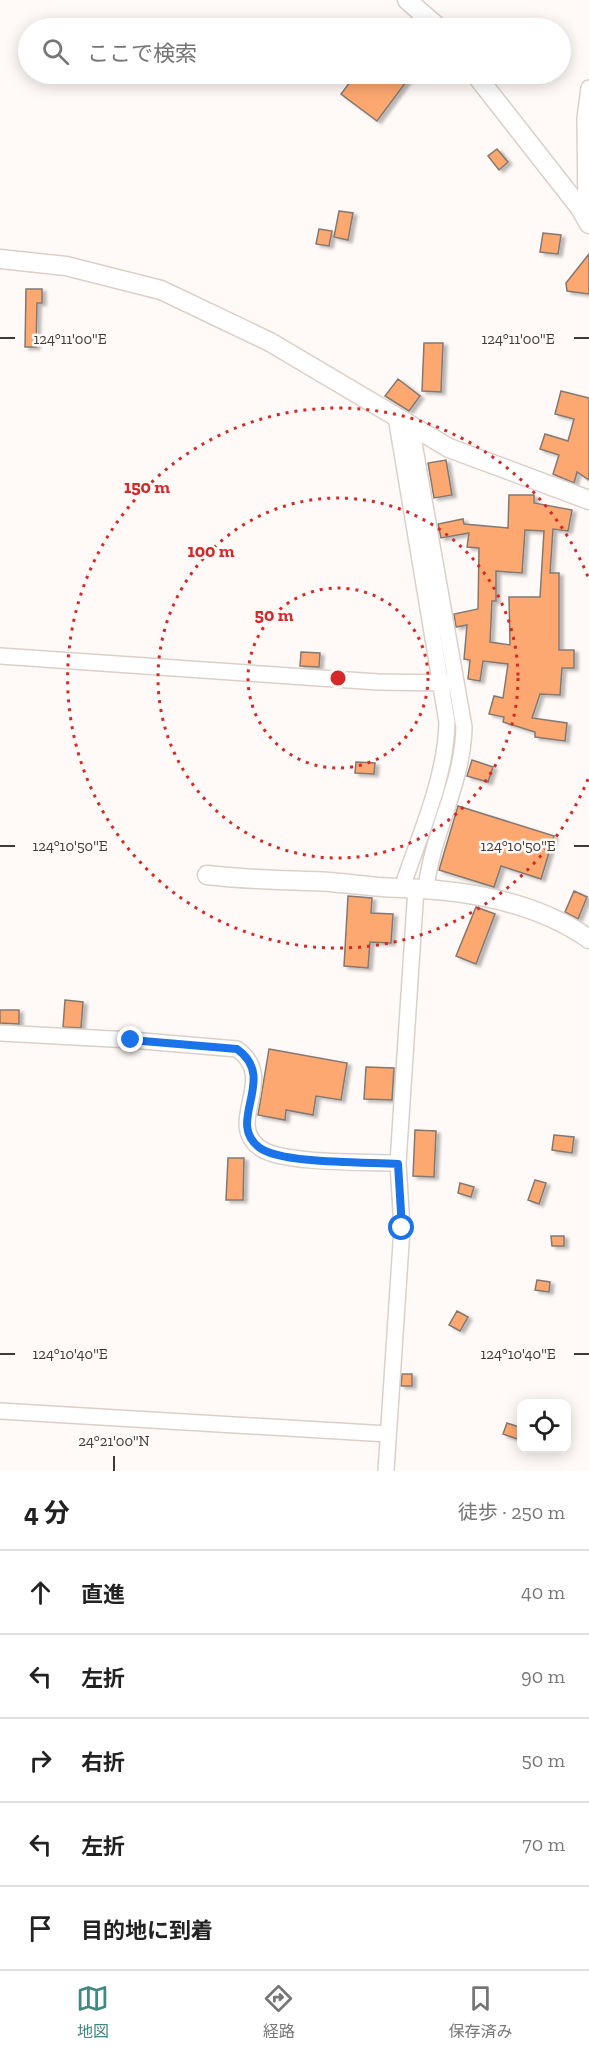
<!DOCTYPE html>
<html lang="ja">
<meta charset="utf-8">
<style>
body{margin:0;font-family:"Zilla Slab","Noto Sans JP",serif;background:#f2f2f2;color:#222}
.controls{position:absolute;right:18px;bottom:18px;display:grid;overflow:hidden;border-radius:12px;box-shadow:0 3px 15px #0003}
.controls button{width:54px;height:54px;display:grid;place-items:center;padding:0;border:0;border-bottom:2px solid #e0e0e0;background:#fff;color:#222;font:30px sans-serif}
.stop{position:absolute;width:18px;height:18px;margin:-14px;border:4px solid #1a73e8;border-radius:50%;background:#fff}
.stop.end{background:#1a73e8;border-color:#fff;box-shadow:0 2px 6px #0008}
.list{margin:0;padding:0;list-style:none}
h2{display:flex;justify-content:space-between;align-items:center;height:78px;margin:0;padding:0 24px;font-size:26px}
h2 small{font-size:20px;font-weight:400;color:#767676}
.list li{display:grid;grid-template-columns:39px 1fr auto;gap:18px;align-items:center;box-sizing:border-box;height:84px;padding:0 24px;border-top:2px solid #e0e0e0}
.list b{display:block;font-size:22px;white-space:nowrap}
.list em{font-size:20px;font-style:normal;color:#767676}
.icon{flex:none;width:33px;height:33px;fill:none;stroke:currentColor;stroke-width:2;stroke-linecap:round;stroke-linejoin:round}
.map{position:relative;flex:none;width:589px;height:1471px;overflow:hidden}
.search{position:absolute;background:#fff;box-shadow:0 3px 15px #0003;left:18px;right:18px;top:18px;height:66px;display:flex;align-items:center;gap:15px;box-sizing:border-box;padding:0 21px;border-radius:33px;color:#767676;font-size:22px}
.sheet{height:498px;background:#fff}
nav{display:flex;justify-content:space-around;align-items:center;box-sizing:border-box;height:84px;border-top:2px solid #e0e0e0;background:#fff;font-size:16px;color:#767676}
nav a{display:grid;justify-items:center;gap:3px}
nav .on{color:#418880}
.map>svg:first-child{display:block}
</style>
<div class="map">
<svg width="589" height="1471" viewBox="0 0 589 1471">
<defs>
<filter id="shadow"><feDropShadow dx="4" dy="2.5" stdDeviation="1.5" flood-color="#0004"/></filter>
</defs>
<rect width="100%" height="100%" fill="#fffaf7"/>
<path fill="#fda86f" stroke="#837972" stroke-width="1.5" fill-rule="evenodd" filter="url(#shadow)" d="M 356,74 L 412,74 L 377,121 L 341,94 Z
M 497,149 L 508,162 L 499,170 L 488,156 Z
M 339,211 L 353,213 L 348,240 L 334,237 Z
M 319,229 L 332,231 L 329,246 L 316,244 Z
M 543,233 L 561,235 L 558,254 L 540,252 Z
M 589,254 L 589,294 L 567,291 L 566,283 Z
M 26,289 L 42,289 L 42,303 L 37,303 L 36,347 L 25,347 Z
M 424,343 L 443,343 L 441,392 L 422,391 Z
M 398,379 L 420,396 L 409,411 L 385,396 Z
M 561,391 L 589,398 L 589,480 L 577,472 L 574,483 L 553,474 L 559,455 L 540,449 L 545,434 L 568,441 L 574,419 L 555,414 Z
M 446,460 L 452,495 L 434,498 L 428,463 Z
M 509,495 L 534,495 L 534,503 L 572,510 L 568,531 L 553,529 L 550,573 L 559,573 L 559,650 L 574,650 L 574,668 L 562,668 L 560,695 L 540,694 L 532,718 L 567,723 L 565,741 L 535,737 L 535,732 L 503,722 L 504,717 L 489,714 L 494,696 L 503,698 L 508,664 L 483,661 L 480,681 L 468,679 L 470,660 L 464,659 L 467,625 L 456,627 L 454,614 L 478,609 L 479,548 L 467,547 L 469,533 L 441,538 L 438,524 L 463,519 L 464,524 L 508,528 ZM 525,530 L 544,531 L 540,597 L 509,597 L 510,645 L 490,642 L 492,601 L 496,601 L 496,571 L 522,573 Z
M 301,652 L 320,653 L 319,667 L 300,666 Z
M 472,760 L 493,767 L 488,782 L 467,776 Z
M 356,762 L 375,763 L 374,774 L 355,773 Z
M 458,806 L 554,836 L 541,879 L 501,866 L 494,887 L 439,870 Z
M 574,891 L 587,897 L 578,919 L 565,912 Z
M 348,896 L 372,898 L 371,913 L 393,914 L 391,943 L 370,942 L 368,968 L 344,966 Z
M 476,907 L 495,914 L 476,964 L 456,956 Z
M 65,1000 L 83,1002 L 81,1028 L 63,1027 Z
M 0,1010 L 19,1010 L 19,1024 L 0,1023 Z
M 269,1049 L 347,1063 L 341,1100 L 316,1096 L 313,1115 L 286,1110 L 285,1120 L 258,1115 Z
M 366,1067 L 394,1068 L 392,1100 L 364,1099 Z
M 415,1130 L 436,1131 L 434,1177 L 413,1176 Z
M 554,1135 L 574,1137 L 572,1153 L 552,1150 Z
M 228,1158 L 244,1158 L 243,1200 L 226,1200 Z
M 535,1180 L 546,1183 L 539,1204 L 528,1200 Z
M 460,1183 L 474,1187 L 471,1197 L 458,1193 Z
M 551,1236 L 564,1236 L 564,1246 L 552,1246 Z
M 537,1280 L 550,1282 L 549,1292 L 535,1290 Z
M 457,1311 L 468,1317 L 460,1331 L 449,1325 Z
M 402,1374 L 412,1374 L 412,1386 L 401,1386 Z
M 507,1423 L 522,1428 L 520,1440 L 503,1434 Z"/>
<g fill="none" stroke-linecap="round" stroke-linejoin="round">
<defs>
<path id="minor" d="M 586,220 L 585,118 L 589,88
M 396,417 L 447,722 C 446,778 419,836 402,888
M 411,426 L 464,727 C 463,784 432,833 426,889
M 0,656 L 378,682 L 449,683
M 0,1033 L 131,1040 L 237,1049 C 279,1079 224,1122 260,1148 C 281,1164 368,1162 398,1163
M 0,1411 L 388,1434
M 386,1471 L 402,1228 L 398,1163 L 416,888"/>
<path id="tertiary" d="M 407,0 L 439,28
M 475,74 L 580,208 L 589,224
M 0,259 L 66,266 L 161,290 L 270,342 L 449,448 L 589,500
M 207,875 C 248,880 289,880 330,882 C 354,884 378,888 403,888 C 467,890 536,902 589,939"/>
</defs>
<use href="#minor" stroke="#dbd0c9" stroke-width="18"/>
<use href="#tertiary" stroke="#dbd0c9" stroke-width="21"/>
<use href="#minor" stroke="#fff" stroke-width="15"/>
<use href="#tertiary" stroke="#fff" stroke-width="18"/>
</g>
<g fill="none" stroke-linecap="round" stroke-linejoin="round">
<path stroke="#1a73e8" stroke-width="8" d="M 131,1040 L 237,1049 C 279,1079 224,1122 260,1148 C 282,1164 368,1162 398,1164 L 402,1228"/>
</g>
<path fill="none" stroke="#3e3a37" stroke-width="2" d="M 0,338 L 15,338M 574,338 L 589,338M 0,846 L 15,846M 574,846 L 589,846M 0,1354 L 15,1354M 574,1354 L 589,1354M 114,1456 L 114,1471"/>
<g fill="none" stroke="#d62828" stroke-width="3" stroke-dasharray="3 6">
<circle cx="338" cy="678" r="90"/>
<circle cx="338" cy="678" r="180"/>
<path d="M588 779A270 270 0 1 1 588 577"/>
</g>
<g font-size="15" text-anchor="middle" fill="#3e3a37" stroke="#fffaf7" stroke-width="5" stroke-linejoin="round" paint-order="stroke">
<text x="518" y="344">124°11'00"E</text>
<text x="70" y="344">124°11'00"E</text>
<text x="70" y="851">124°10'50"E</text>
<text x="518" y="851">124°10'50"E</text>
<text x="70" y="1359">124°10'40"E</text>
<text x="518" y="1359">124°10'40"E</text>
<text x="114" y="1446">24°21'00"N</text>
</g>
<circle cx="338" cy="678" r="9" fill="#d62828" stroke="#fffaf7" stroke-width="3"/>
<g font-size="18" text-anchor="middle" font-weight="bold" fill="#d62828" stroke="#fffaf7" stroke-width="5" stroke-linejoin="round" paint-order="stroke">
<text x="147" y="493">150 m</text>
<text x="211" y="557">100 m</text>
<text x="274" y="621">50 m</text>
</g>
</svg>
<div class="controls">
<button><svg class="icon" aria-label="locate" viewBox="0 0 24 24"><circle cx="12" cy="12" r="6"/><path d="M12 2v4M12 18v4M2 12h4M18 12h4"/></svg></button>
</div>
<div class="stop" style="left:402px;top:1228px"></div>
<div class="stop end" style="left:131px;top:1040px"></div>
<div class="search"><svg class="icon" aria-label="search" viewBox="0 0 24 24"><circle cx="10" cy="10" r="6"/><path d="M15 15l6 6"/></svg>ここで検索</div>
</div>
<section class="sheet">
<h2>4 分<small>徒歩 · 250 m</small></h2>
<ul class="list">
<li><svg class="icon" aria-label="ahead" viewBox="0 0 24 24"><path d="M12 20V5M6 11l6-6 6 6"/></svg><div><b>直進</b></div><em>40 m</em></li>
<li><svg class="icon" aria-label="left" viewBox="0 0 24 24"><path d="M17 20v-9H6M10 6l-5 5 5 5"/></svg><div><b>左折</b></div><em>90 m</em></li>
<li><svg class="icon" aria-label="right" viewBox="0 0 24 24"><path d="M7 20v-9h11M14 6l5 5-5 5"/></svg><div><b>右折</b></div><em>50 m</em></li>
<li><svg class="icon" aria-label="left" viewBox="0 0 24 24"><path d="M17 20v-9H6M10 6l-5 5 5 5"/></svg><div><b>左折</b></div><em>70 m</em></li>
<li><svg class="icon" aria-label="arrive" viewBox="0 0 24 24"><path d="M6 21V4h12l-3 4 3 4H6"/></svg><div><b>目的地に到着</b></div></li>
</ul>
</section>
<nav>
<a class="on"><svg class="icon" aria-label="map" viewBox="0 0 24 24"><path d="M3 6l6-2 6 2 6-2v14l-6 2-6-2-6 2zM9 4v14M15 6v14"/></svg>地図</a>
<a><svg class="icon" aria-label="directions" viewBox="0 0 24 24"><path d="M12 3l9 9-9 9-9-9zM9 14v-3h6M13 9l2 2-2 2"/></svg>経路</a>
<a><svg class="icon" aria-label="saved" viewBox="0 0 24 24"><path d="M7 4h10v16l-5-4-5 4z"/></svg>保存済み</a>
</nav>
